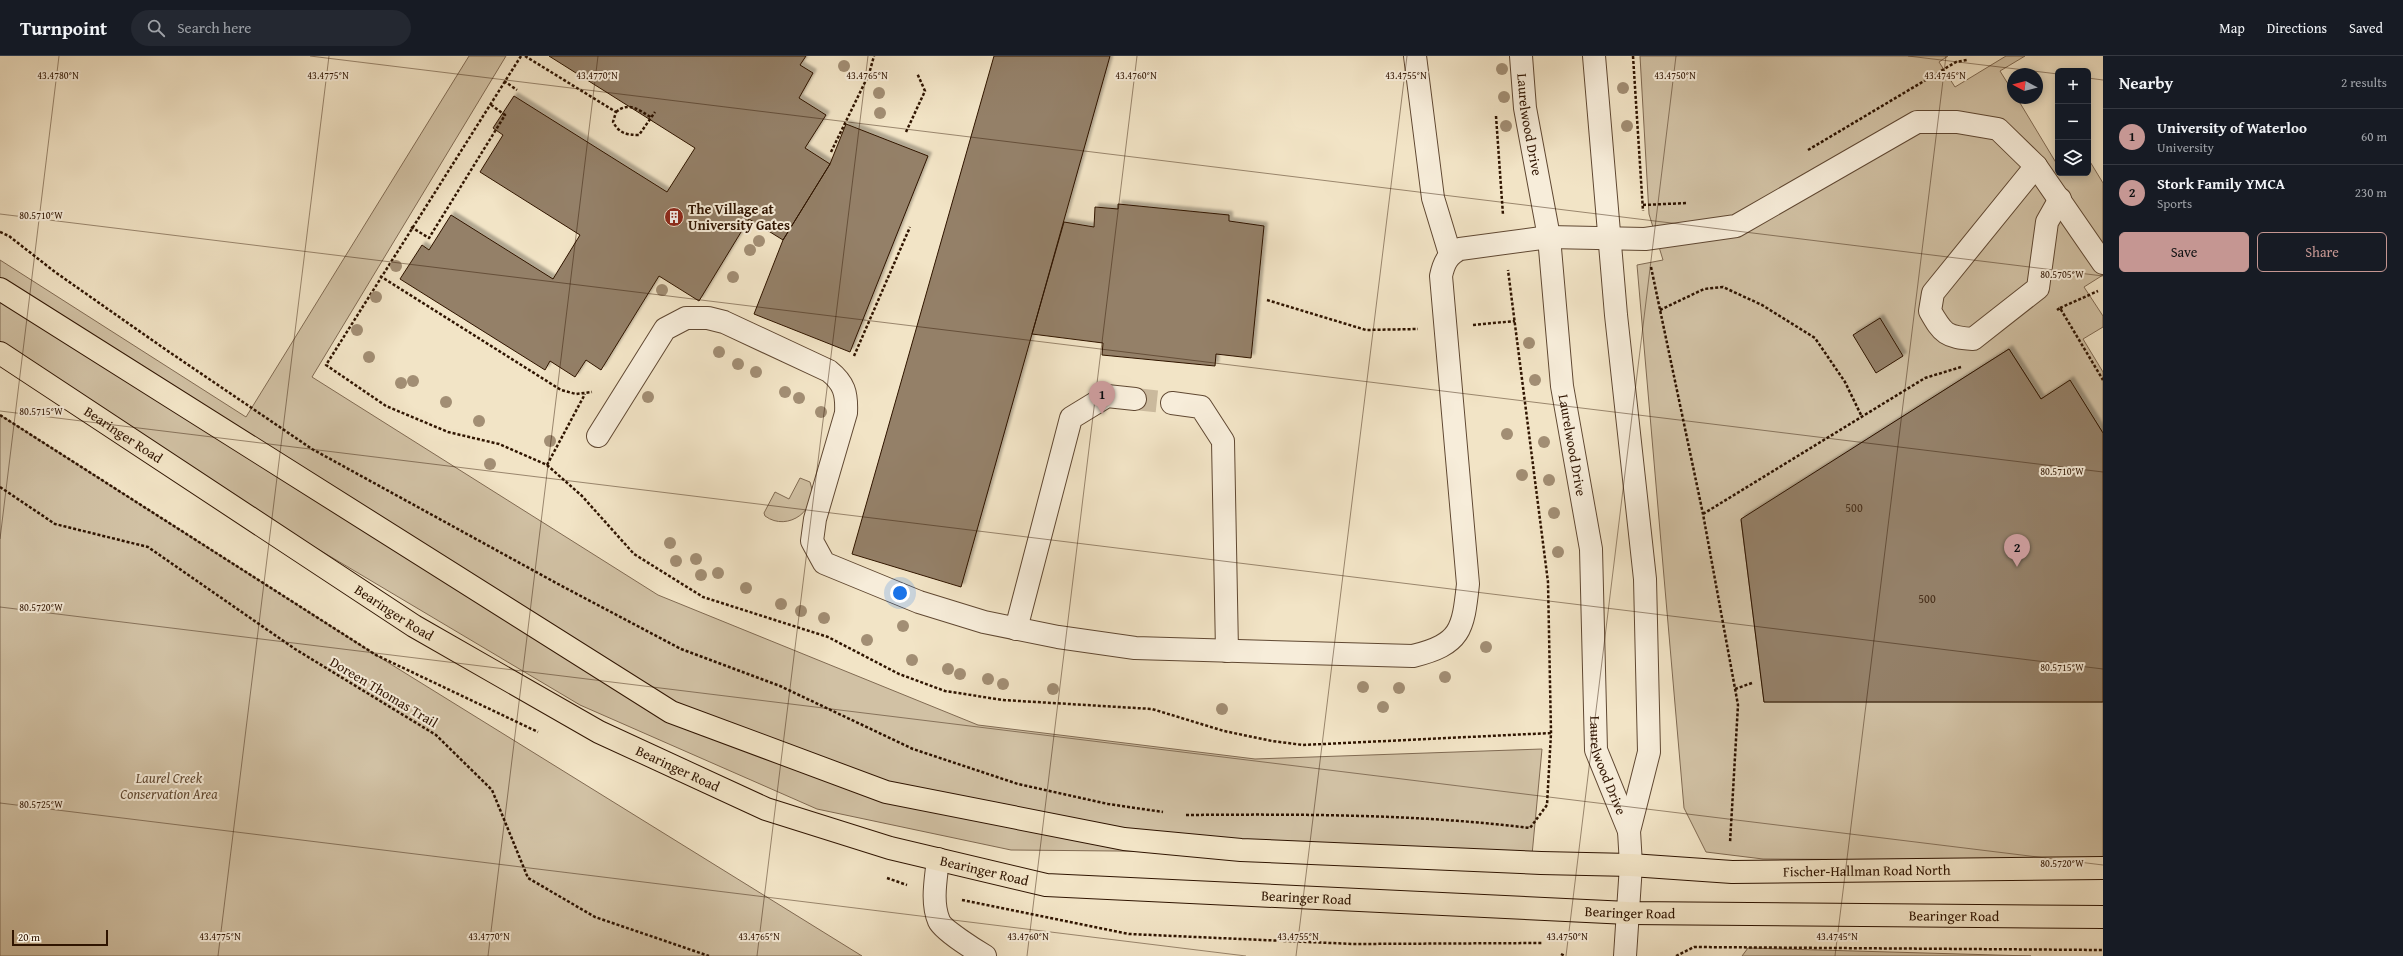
<!DOCTYPE html>
<meta charset="utf-8">
<style>
body{margin:0;font-family:"Gentium Book Plus",serif;background:#242831;color:#f1f3f6}
.controls{position:absolute;right:12px;top:12px;display:grid;overflow:hidden;border-radius:6px;box-shadow:0 2px 10px #0003}
.controls button{width:36px;height:36px;display:grid;place-items:center;padding:0;border:0;border-bottom:1px solid #363941;background:#171b24;color:#f1f3f6;font:20px sans-serif}
.compass{position:absolute;left:2007px;top:12px;width:36px;height:36px;border-radius:50%;background:#171b24;box-shadow:0 2px 10px #0003;rotate:277deg}
.scale{position:absolute;left:12px;bottom:10px;width:96px;box-sizing:border-box;padding-left:4px;border:2px solid #2f1400;border-top:0;font-size:11px;line-height:14px;white-space:nowrap;color:#2f1400;-webkit-text-stroke:3px #f7edda;paint-order:stroke}
.you{position:absolute;left:900px;top:537px;width:14px;height:14px;margin:-10px;border:3px solid #fff;border-radius:50%;background:#1a73e8;box-shadow:0 0 0 6px #1a73e833}
.badge{display:grid;place-items:center;width:26px;height:26px;border-radius:50%;background:#c59692;color:#111;font-size:13px;font-weight:700}
.pin{position:absolute;translate:-50% -33px;filter:drop-shadow(0 1px 2px #0008)}
.pin::after{content:'';position:absolute;top:21px;width:14px;height:12px;background:inherit;clip-path:polygon(0 0,100% 0,50% 100%)}
.list{margin:0;padding:0;list-style:none}
h2{display:flex;justify-content:space-between;align-items:center;height:52px;margin:0;padding:0 16px;font-size:17px}
h2 small{font-size:13px;font-weight:400;color:#9ea1a6}
.list li{display:grid;grid-template-columns:26px 1fr auto;gap:12px;align-items:center;box-sizing:border-box;height:56px;padding:0 16px;border-top:1px solid #363941}
.list b{display:block;font-size:15px;white-space:nowrap}
.list p{margin:0;font-size:13px;white-space:nowrap;color:#9ea1a6}
.list em{font-size:13px;font-style:normal;color:#9ea1a6}
.actions{display:flex;gap:8px;padding:12px 16px}
.actions a{flex:1;padding:9px 0;border:1px solid #c59692;border-radius:6px;text-align:center;font-size:14px;color:#c59692}
.actions .main{background:#c59692;color:#111}
.icon{flex:none;width:22px;height:22px;fill:none;stroke:currentColor;stroke-width:2;stroke-linecap:round;stroke-linejoin:round}
.map{position:relative;flex:none;width:2103px;height:900px;overflow:hidden}
header{display:flex;align-items:center;gap:24px;box-sizing:border-box;height:56px;padding:0 20px;background:#171b24;border-bottom:1px solid #363941}
header strong{font-size:19px}
nav{display:flex;gap:22px;margin-inline-start:auto;font-size:14px}
.search{width:280px;height:36px;background:#242831;display:flex;align-items:center;gap:10px;box-sizing:border-box;padding:0 14px;border-radius:22px;color:#9ea1a6;font-size:15px}
main{display:flex}
aside{flex:1;background:#171b24}
.map>svg:first-child{display:block}
</style>
<header>
<strong>Turnpoint</strong>
<div class="search"><svg class="icon" aria-label="search" viewBox="0 0 24 24"><circle cx="10" cy="10" r="6"/><path d="M15 15l6 6"/></svg>Search here</div>
<nav><a>Map</a><a>Directions</a><a>Saved</a></nav>
</header>
<main>
<div class="map">
<svg width="2103" height="900" viewBox="0 0 2103 900">
<defs>
<filter id="shadow"><feDropShadow dx="3.5" dy="-3.5" stdDeviation="1" flood-color="#0004"/></filter>
</defs>
<rect width="100%" height="100%" fill="#f2e4c6"/>
<filter id="stains"><feTurbulence type="fractalNoise" baseFrequency=".005" numOctaves="4"/><feColorMatrix values="0 0 0 0 .2 0 0 0 0 .09 0 0 0 0 .02 0 0 0 .5 -.17"/></filter>
<radialGradient id="worn" r=".72"><stop offset=".6" stop-color="#630" stop-opacity="0"/><stop offset="1" stop-color="#630" stop-opacity=".3"/></radialGradient>
<path fill="#d1c1a4" stroke="#806a52" d="M 469,0 L 506,0 L 312,321 L 658,539 L 978,669 L 1255,703 L 1542,693 L 1532,799 L 1011,794 L 817,753 L 580,649 L 200,423 L 0,293 L 0,204 L 246,361 Z
M 1640,0 L 1948,0 L 1939,6 L 1955,31 L 2006,0 L 2025,0 L 2000,15 L 2013,36 L 2013,42 L 2017,42 L 2058,110 L 2058,117 L 2064,119 L 2068,117 L 2088,117 L 2089,104 L 2103,127 L 2103,219 L 2084,231 L 2103,260 L 2103,271 L 2083,283 L 2103,316 L 2103,377 L 2070,325 L 2041,343 L 2009,293 L 1741,464 L 1764,646 L 2103,646 L 2103,805 L 1763,803 L 1706,796 L 1684,752 L 1637,209 L 1663,204 L 1649,158 Z
M 0,359 L 376,599 L 862,900 L 0,900 Z
M 800,422 L 810,426 C 820,453 788,477 765,460 L 764,457 L 775,436 L 789,443 Z
M 1748,892 L 2031,900 L 1742,900 Z"/>
<path fill="#948067" stroke="#2f1400" filter="url(#shadow)" d="M 549,0 L 806,0 L 800,9 L 813,17 L 799,42 L 826,59 L 805,92 L 830,108 L 783,184 L 749,163 L 699,245 L 659,220 L 601,314 L 586,304 L 575,321 L 550,305 L 545,314 L 400,223 L 422,189 L 429,194 L 451,159 L 553,223 L 580,179 L 480,116 L 503,79 L 493,72 L 514,40 L 667,136 L 695,92 Z
M 994,0 L 1110,0 L 961,531 L 852,498 Z
M 846,68 L 928,100 L 850,296 L 754,258 L 783,184 L 830,108 Z
M 1118,148 L 1229,159 L 1229,165 L 1264,170 L 1251,302 L 1216,298 L 1215,310 L 1102,299 L 1103,287 L 1032,278 L 1064,166 L 1094,171 L 1095,151 L 1118,153 Z
M 1880,262 L 1903,300 L 1876,317 L 1853,279 Z
M 2009,293 L 2041,343 L 2070,324 L 2103,377 L 2103,646 L 1764,646 L 1741,463 Z"/>
<g fill="none" stroke-linecap="round" stroke-linejoin="round">
<path stroke="#cbba9e" stroke-width="22" stroke-dasharray="22 11" stroke-linecap="butt" d="M 1135,343 L 1172,347"/>
<defs>
<g id="minor">
<path d="M 1415,0 L 1433,142 L 1450,198"/>
<path id="s1" d="M 1521,0 L 1525,52 L 1549,181 L 1562,330 L 1591,493 L 1596,694 L 1629,775"/>
<path d="M 1594,0 L 1616,259 L 1645,523 L 1649,696 L 1629,775 L 1631,809 L 1625,900"/>
<path d="M 2036,110 L 1933,237 L 1930,255 C 1943,278 1946,281 1973,283 L 2038,232 L 2047,166 L 2060,143"/>
<path d="M 1172,347 L 1201,351 L 1223,385 L 1227,595"/>
<path d="M 598,380 L 665,273 L 686,262 L 708,262 L 724,266 L 829,315 C 844,327 847,337 846,357 L 815,463 L 812,485 L 824,507 L 919,546 L 984,566 L 1058,581 L 1135,592 L 1413,600 C 1461,588 1463,574 1468,528 L 1441,220 C 1444,206 1448,199 1460,193 L 1549,181 L 1645,183 L 1736,170 L 1917,66 L 1957,66 L 1998,73 L 2036,110 L 2103,207"/>
<path d="M 1016,573 L 1071,362 L 1107,340 L 1135,343"/>
<path d="M 938,803 C 936,823 931,846 939,865 C 943,874 975,894 985,900"/>
</g>
<g id="major">
<path id="s2" d="M 0,233 L 671,656 L 886,736 L 1124,783 L 1241,794 L 1541,807 L 1631,809 L 1732,816 L 2103,812"/>
<path id="s3" d="M 0,297 L 414,570 L 599,676 L 766,753 L 890,792 L 1046,829 L 1628,857 L 2103,861"/>
</g>
</defs>
<use href="#minor" stroke="#604832" stroke-width="24"/>
<use href="#major" stroke="#2f1400" stroke-width="24"/>
<path stroke="#2f1400" stroke-width="2.5" stroke-dasharray="3 2" stroke-linecap="butt" d="M 521,0 L 326,309 L 386,350 L 448,376 L 499,388 L 547,409 L 582,440 L 634,498 L 703,541 L 828,581 L 899,618 L 945,635 L 1003,644 L 1152,653 L 1224,675 L 1272,685 L 1303,689 L 1551,677
M 525,0 L 616,56 L 613,66 C 619,77 626,79 639,79 L 655,56
M 1633,0 L 1643,155
M 504,25 L 517,34
M 616,56 C 629,45 639,54 652,62
M 1496,60 L 1503,159
M 906,76 L 925,35 L 917,17
M 1808,94 L 1956,6 L 1967,4
M 831,96 L 869,18 L 874,0
M 1643,149 L 1687,147
M 411,171 L 429,182 L 505,59 L 490,48
M 0,176 L 9,180 L 55,216 L 162,291 L 312,393 L 558,528 L 681,593 L 780,630 L 913,693 L 1018,728 L 1108,748 L 1163,756
M 1651,211 L 1703,458 L 1738,649 L 1730,787
M 380,220 L 561,334 L 576,338 L 592,336
M 1267,244 L 1366,274 L 1418,273
M 2060,252 L 2098,235
M 1660,254 L 1704,233 L 1723,231 L 1762,249 L 1815,282 L 1845,326 L 1862,361
M 2057,254 L 2060,252 L 2103,324
M 1473,269 L 1515,265
M 854,300 L 910,171
M 0,359 L 376,599 L 538,676
M 547,409 L 585,338
M 0,431 L 55,468 L 148,491 L 295,593 L 436,679 L 492,734 L 528,822 L 595,861 L 709,900
M 1703,458 L 1925,322 L 1961,311
M 1735,633 L 1752,627
M 1186,759 C 1301,758 1416,758 1530,772 L 1547,749 L 1551,677 L 1548,526 L 1508,214
M 887,822 L 907,829
M 962,844 L 1129,878 L 1353,888 L 1543,887
M 1561,898 L 1565,900
M 1676,900 L 1694,891 L 2103,894"/>
<use href="#minor" stroke="#f7edda" stroke-width="22"/>
<use href="#major" stroke="#f2e4c6" stroke-width="22"/>
</g>
<g fill="#a28e74">
<circle cx="844" cy="10" r="6"/>
<circle cx="1502" cy="13" r="6"/>
<circle cx="1623" cy="32" r="6"/>
<circle cx="879" cy="37" r="6"/>
<circle cx="1504" cy="41" r="6"/>
<circle cx="880" cy="57" r="6"/>
<circle cx="1506" cy="70" r="6"/>
<circle cx="1627" cy="70" r="6"/>
<circle cx="759" cy="185" r="6"/>
<circle cx="750" cy="194" r="6"/>
<circle cx="396" cy="210" r="6"/>
<circle cx="733" cy="221" r="6"/>
<circle cx="662" cy="234" r="6"/>
<circle cx="376" cy="241" r="6"/>
<circle cx="357" cy="274" r="6"/>
<circle cx="1529" cy="287" r="6"/>
<circle cx="719" cy="296" r="6"/>
<circle cx="369" cy="301" r="6"/>
<circle cx="738" cy="308" r="6"/>
<circle cx="756" cy="316" r="6"/>
<circle cx="1535" cy="324" r="6"/>
<circle cx="413" cy="325" r="6"/>
<circle cx="401" cy="327" r="6"/>
<circle cx="785" cy="336" r="6"/>
<circle cx="648" cy="341" r="6"/>
<circle cx="799" cy="342" r="6"/>
<circle cx="446" cy="346" r="6"/>
<circle cx="821" cy="356" r="6"/>
<circle cx="479" cy="365" r="6"/>
<circle cx="1507" cy="378" r="6"/>
<circle cx="550" cy="385" r="6"/>
<circle cx="1544" cy="386" r="6"/>
<circle cx="490" cy="408" r="6"/>
<circle cx="1522" cy="419" r="6"/>
<circle cx="1549" cy="424" r="6"/>
<circle cx="1554" cy="457" r="6"/>
<circle cx="670" cy="487" r="6"/>
<circle cx="1558" cy="496" r="6"/>
<circle cx="696" cy="503" r="6"/>
<circle cx="676" cy="505" r="6"/>
<circle cx="718" cy="517" r="6"/>
<circle cx="701" cy="519" r="6"/>
<circle cx="746" cy="532" r="6"/>
<circle cx="781" cy="548" r="6"/>
<circle cx="801" cy="555" r="6"/>
<circle cx="824" cy="562" r="6"/>
<circle cx="903" cy="570" r="6"/>
<circle cx="867" cy="584" r="6"/>
<circle cx="1486" cy="591" r="6"/>
<circle cx="912" cy="604" r="6"/>
<circle cx="948" cy="613" r="6"/>
<circle cx="960" cy="618" r="6"/>
<circle cx="1445" cy="621" r="6"/>
<circle cx="988" cy="623" r="6"/>
<circle cx="1003" cy="628" r="6"/>
<circle cx="1363" cy="631" r="6"/>
<circle cx="1399" cy="632" r="6"/>
<circle cx="1053" cy="633" r="6"/>
<circle cx="1383" cy="651" r="6"/>
<circle cx="1222" cy="653" r="6"/>
</g>
<path fill="none" stroke="#2f1400" stroke-width="1" stroke-opacity="0.45" d="M 310,0 L 2103,220M 1908,0 L 2058,18M 2088,22 L 2103,24M 0,158 L 2103,416M 0,355 L 2103,613M 0,483 L 59,0M 0,551 L 2103,809M 0,747 L 1246,900M 218,900 L 329,0M 488,900 L 598,0M 757,900 L 868,0M 1027,900 L 1137,0M 1296,900 L 1407,0M 1566,900 L 1676,0M 1835,900 L 1946,0"/>
<defs>
<symbol id="building-disc" viewBox="-11 -11 22 22"><circle r="9.5" fill="#8f2418" stroke="#f7edda"/><path d="M-4-6H4V6H1V3H-1V6H-4ZM-2.5-4.3h1.7v1.8h-1.7ZM.8-4.3h1.7v1.8H.8ZM-2.5-1h1.7V.8h-1.7ZM.8-1h1.7V.8H.8Z" fill="#fff"/></symbol>
</defs>
<g fill-rule="evenodd">
<use href="#building-disc" x="663" y="150" width="22" height="22"/>
</g>
<g text-anchor="middle" stroke-width="4" stroke-linejoin="round" paint-order="stroke">
<g font-size="12" fill="#482f1a">
<text x="1854" y="456">500</text>
<text x="1927" y="547">500</text>
</g>
<g font-size="14" fill="#2f1400" stroke="#f7edda">
<text dy="5" stroke="none"><textPath href="#s1" startOffset="69">Laurelwood Drive</textPath></text>
<text dy="5" stroke="none"><textPath href="#s3" startOffset="148">Bearinger Road</textPath></text>
<text dy="5" stroke="none"><textPath href="#s1" startOffset="393">Laurelwood Drive</textPath></text>
<text dy="5" stroke="none"><textPath href="#s3" startOffset="472">Bearinger Road</textPath></text>
<text transform="translate(384 636) rotate(31)" y="5">Doreen Thomas Trail</text>
<text dy="5" stroke="none"><textPath href="#s1" startOffset="717">Laurelwood Drive</textPath></text>
<text dy="5" stroke="none"><textPath href="#s3" startOffset="796">Bearinger Road</textPath></text>
<text dy="5" stroke="none"><textPath href="#s3" startOffset="1120">Bearinger Road</textPath></text>
<text dy="5" stroke="none"><textPath href="#s2" startOffset="2009">Fischer-Hallman Road North</textPath></text>
<text dy="5" stroke="none"><textPath href="#s3" startOffset="1444">Bearinger Road</textPath></text>
<text dy="5" stroke="none"><textPath href="#s3" startOffset="1768">Bearinger Road</textPath></text>
<text dy="5" stroke="none"><textPath href="#s3" startOffset="2092">Bearinger Road</textPath></text>
</g>
<g font-size="14" font-weight="bold" fill="#2f1400" stroke="#f7edda" text-anchor="start">
<text x="688" y="158">The Village at<tspan x="688" dy="16">University Gates</tspan></text>
</g>
<g font-size="14" font-style="italic" fill="#604831" stroke="#f7edda">
<text x="169" y="727">Laurel Creek<tspan x="169" dy="16">Conservation Area</tspan></text>
</g>
</g>
<g font-size="10" text-anchor="middle" fill="#2f1400" stroke="#f7edda" stroke-width="4" stroke-linejoin="round" paint-order="stroke">
<text x="58" y="23">43.4780°N</text>
<text x="328" y="23">43.4775°N</text>
<text x="597" y="23">43.4770°N</text>
<text x="867" y="23">43.4765°N</text>
<text x="1136" y="23">43.4760°N</text>
<text x="1406" y="23">43.4755°N</text>
<text x="1675" y="23">43.4750°N</text>
<text x="1945" y="23">43.4745°N</text>
<text x="41" y="163">80.5710°W</text>
<text x="2062" y="222">80.5705°W</text>
<text x="41" y="359">80.5715°W</text>
<text x="2062" y="419">80.5710°W</text>
<text x="41" y="555">80.5720°W</text>
<text x="2062" y="615">80.5715°W</text>
<text x="41" y="752">80.5725°W</text>
<text x="2062" y="811">80.5720°W</text>
<text x="220" y="884">43.4775°N</text>
<text x="489" y="884">43.4770°N</text>
<text x="759" y="884">43.4765°N</text>
<text x="1028" y="884">43.4760°N</text>
<text x="1298" y="884">43.4755°N</text>
<text x="1567" y="884">43.4750°N</text>
<text x="1837" y="884">43.4745°N</text>
</g>
<rect width="100%" height="100%" filter="url(#stains)"/>
<rect width="100%" height="100%" fill="url(#worn)"/>
</svg>
<div class="controls">
<button>+</button>
<button>−</button>
<button><svg class="icon" aria-label="layers" viewBox="0 0 24 24"><path d="M12 4l9 5-9 5-9-5zM3 14l9 5 9-5"/></svg></button>
</div>
<svg class="compass" viewBox="-18 -18 36 36"><path d="M0-13l5 13h-10z" fill="#e53935"/><path d="M0 13l5-13h-10z" fill="#9ea1a6"/></svg>
<div class="scale">20 m</div>
<div class="you"></div>
<div class="pin badge" style="left:1102px;top:358px">1</div>
<div class="pin badge" style="left:2017px;top:511px">2</div>
</div>
<aside>
<h2>Nearby<small>2 results</small></h2>
<ul class="list">
<li><span class="badge">1</span><div><b>University of Waterloo</b><p>University</p></div><em>60 m</em></li>
<li><span class="badge">2</span><div><b>Stork Family YMCA</b><p>Sports</p></div><em>230 m</em></li>
</ul>
<div class="actions"><a class="main">Save</a><a>Share</a></div>
</aside>
</main>
